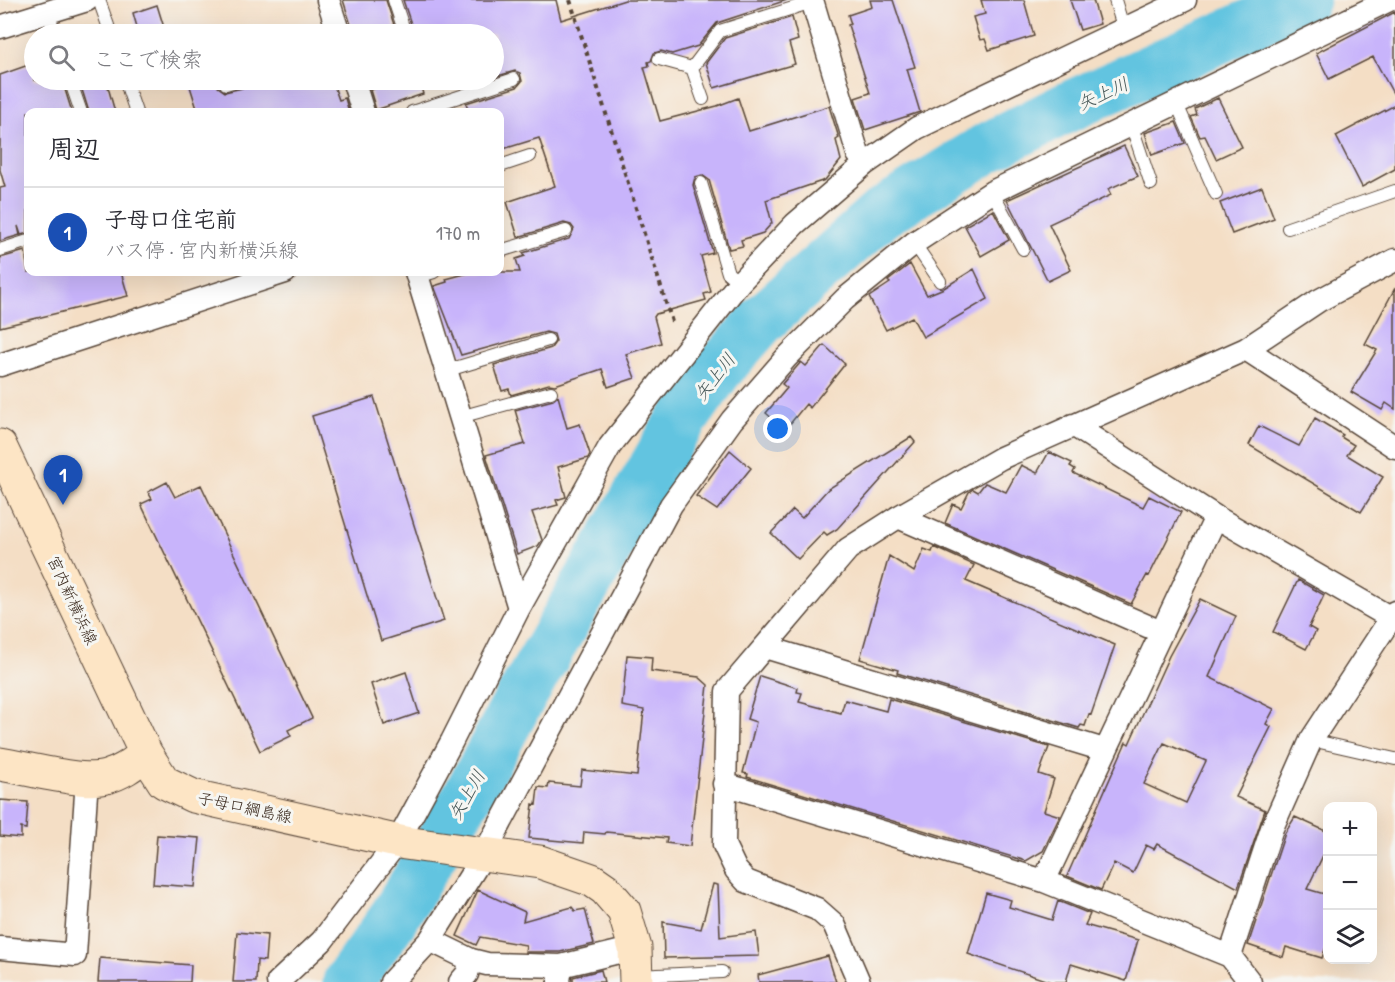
<!DOCTYPE html>
<html lang="ja">
<meta charset="utf-8">
<style>
body{margin:0;font-family:"Patrick Hand","Klee One",sans-serif;background:#f7f7f7;color:#2b2b33}
.controls{position:absolute;right:18px;bottom:18px;display:grid;overflow:hidden;border-radius:12px;box-shadow:0 6px 24px #0002}
.controls button{width:54px;height:54px;display:grid;place-items:center;padding:0;border:0;border-bottom:2px solid #e1e1e2;background:#fff;color:#2b2b33;font:30px sans-serif}
.you{position:absolute;left:778px;top:429px;width:21px;height:21px;margin:-15px;border:4px solid #fff;border-radius:50%;background:#1a73e8;box-shadow:0 0 0 9px #1a73e833}
.badge{display:grid;place-items:center;width:39px;height:39px;border-radius:50%;background:#c8321e;color:#fff;font-size:20px;font-weight:700}
.pin{position:absolute;translate:-50% -50px;filter:drop-shadow(0 2px 3px #0008)}
.pin::after{content:'';position:absolute;top:32px;width:21px;height:18px;background:inherit;clip-path:polygon(0 0,100% 0,50% 100%)}
.list{margin:0;padding:0;list-style:none}
h2{display:flex;justify-content:space-between;align-items:center;height:78px;margin:0;padding:0 24px;font-size:26px}
h2 small{font-size:20px;font-weight:400;color:#7c7c81}
.list li{display:grid;grid-template-columns:39px 1fr auto;gap:18px;align-items:center;box-sizing:border-box;height:90px;padding:0 24px;border-top:2px solid #e1e1e2}
.list b{display:block;font-size:22px;white-space:nowrap}
.list p{margin:0;font-size:20px;white-space:nowrap;color:#7c7c81}
.list em{font-size:20px;font-style:normal;color:#7c7c81}
.icon{flex:none;width:33px;height:33px;fill:none;stroke:currentColor;stroke-width:2;stroke-linecap:round;stroke-linejoin:round}
.map{position:relative;flex:none;width:1395px;height:982px;overflow:hidden}
.search{position:absolute;background:#fff;box-shadow:0 6px 24px #0002;left:24px;top:24px;width:480px;height:66px;display:flex;align-items:center;gap:15px;box-sizing:border-box;padding:0 21px;border-radius:33px;color:#7c7c81;font-size:22px}
.panel{position:absolute;background:#fff;box-shadow:0 6px 24px #0002;left:24px;top:108px;width:480px;height:168px;border-radius:12px}
.map>svg:first-child{display:block}
</style>
<div class="map">
<svg width="1395" height="982" viewBox="0 0 1395 982">
<rect width="100%" height="100%" fill="#f6f6f2"/>
<filter id="ink" filterUnits="userSpaceOnUse"><feTurbulence type="fractalNoise" baseFrequency=".0167" numOctaves="2"/><feDisplacementMap in="SourceGraphic" scale="12" xChannelSelector="R" yChannelSelector="G"/><feConvolveMatrix kernelMatrix="1 2 1 2 8 2 1 2 1" color-interpolation-filters="sRGB"/></filter>
<filter id="wash" filterUnits="userSpaceOnUse"><feTurbulence type="fractalNoise" baseFrequency=".008" numOctaves="4" result="noise"/><feDisplacementMap in="SourceGraphic" scale="24" xChannelSelector="R" yChannelSelector="G"/><feGaussianBlur stdDeviation="1.35" result="paint"/><feColorMatrix in="noise" values="0 0 0 0 0 0 0 0 0 0 0 0 0 0 0 0 0 1.4 0 .05"/><feComposite in="paint" operator="in"/></filter>
<g filter="url(#wash)">
<rect width="100%" height="100%" fill="#f4dec5"/>
<g fill="none" stroke-linecap="round" stroke-linejoin="round">
<path stroke="#62c4e0" stroke-width="51" d="M 348,982 L 391,922 L 469,793 L 516,706 L 674,432 L 717,371 L 761,321 L 882,213 L 987,148 L 1068,107 L 1304,0"/>
</g>
<g id="blocks">
<path fill="#c8b4fb" fill-rule="evenodd" d="M 343,0 L 386,0 L 397,34 L 354,34 Z
M 403,0 L 556,0 L 561,20 L 625,0 L 787,0 L 717,23 L 698,46 L 672,54 L 661,51 L 654,53 L 651,61 L 648,62 L 649,66 L 644,67 L 660,121 L 717,106 L 738,98 L 749,131 L 829,106 L 839,138 L 836,140 L 841,160 L 825,180 L 766,200 L 772,223 L 763,233 L 741,240 L 743,246 L 729,249 L 709,180 L 702,175 L 695,177 L 693,185 L 713,253 L 701,256 L 711,292 L 704,294 L 706,300 L 656,314 L 654,317 L 661,343 L 626,354 L 635,378 L 608,387 L 602,369 L 555,385 L 549,384 L 511,395 L 509,389 L 502,391 L 494,365 L 551,348 L 556,341 L 554,334 L 546,332 L 461,355 L 434,286 L 447,282 L 446,279 L 472,272 L 520,272 L 516,259 L 525,256 L 523,253 L 569,239 L 574,229 L 571,225 L 564,223 L 518,237 L 507,202 L 555,186 L 539,138 L 500,150 L 500,112 L 469,112 L 466,103 L 517,87 L 522,81 L 520,73 L 515,71 L 494,77 L 494,34 L 411,34 L 412,27 Z
M 870,0 L 893,0 L 915,67 L 907,69 L 920,112 L 865,130 L 855,98 L 870,93 L 848,25 L 851,24 L 848,15 L 872,7 Z
M 981,0 L 1024,0 L 1034,36 L 989,50 L 985,39 L 980,40 L 973,17 L 985,14 Z
M 1070,0 L 1093,0 L 1100,24 L 1080,30 Z
M 157,5 L 166,34 L 139,34 L 133,13 Z
M 1395,12 L 1395,97 L 1373,57 L 1329,79 L 1316,53 Z
M 792,17 L 798,40 L 789,43 L 795,64 L 714,88 L 706,63 L 725,38 Z
M 34,63 L 34,80 L 62,80 L 72,112 L 28,112 L 28,233 L 21,235 L 18,226 L 20,235 L 0,241 L 0,188 L 5,187 L 0,170 L 0,75 Z
M 79,80 L 106,80 L 115,112 L 89,112 Z
M 188,80 L 219,80 L 218,87 L 225,92 L 242,88 L 247,80 L 332,80 L 339,100 L 345,98 L 349,112 L 198,112 Z
M 401,80 L 419,80 L 423,94 L 376,110 L 370,90 Z
M 1218,98 L 1242,147 L 1216,159 L 1205,136 L 1200,137 L 1191,117 L 1197,115 L 1195,109 Z
M 1395,105 L 1395,169 L 1362,187 L 1336,136 Z
M 1176,122 L 1185,143 L 1152,155 L 1145,133 Z
M 1124,146 L 1138,176 L 1108,189 L 1111,195 L 1049,224 L 1071,270 L 1048,281 L 1007,200 Z
M 1262,187 L 1274,218 L 1232,234 L 1220,203 Z
M 993,210 L 1009,240 L 981,256 L 965,226 Z
M 25,251 L 28,272 L 121,272 L 128,296 L 0,327 L 0,258 Z
M 910,264 L 927,295 L 944,288 L 974,269 L 988,299 L 923,337 L 912,317 L 886,330 L 869,297 L 890,283 L 888,281 Z
M 1395,288 L 1395,409 L 1386,403 L 1382,410 L 1351,392 L 1377,350 L 1365,344 Z
M 824,345 L 845,364 L 810,408 L 806,404 L 785,430 L 766,413 L 787,388 L 782,384 L 801,362 L 806,366 Z
M 558,396 L 567,428 L 580,424 L 590,454 L 588,458 L 558,467 L 566,497 L 556,500 L 558,505 L 532,512 L 542,540 L 538,546 L 517,554 L 486,455 L 525,444 L 515,410 L 553,400 Z
M 374,397 L 444,621 L 381,641 L 312,416 Z
M 1315,418 L 1343,435 L 1341,437 L 1354,445 L 1347,455 L 1383,477 L 1361,512 L 1249,445 L 1259,426 L 1299,446 Z
M 911,437 L 915,442 L 837,529 L 827,535 L 824,532 L 798,559 L 771,533 L 793,510 L 802,518 L 828,489 Z
M 730,450 L 751,468 L 717,510 L 696,496 Z
M 1049,452 L 1072,463 L 1070,466 L 1075,469 L 1073,473 L 1143,507 L 1149,496 L 1181,512 L 1149,576 L 1147,575 L 1131,604 L 945,523 L 953,504 L 961,508 L 969,492 L 973,489 L 978,492 L 985,483 L 1006,492 L 1021,465 L 1037,473 Z
M 167,482 L 175,497 L 201,485 L 312,718 L 288,730 L 291,736 L 260,751 L 141,504 L 152,499 L 148,492 Z
M 934,547 L 974,565 L 966,581 L 1115,645 L 1091,715 L 1089,714 L 1085,726 L 1081,725 L 1079,728 L 897,673 L 898,670 L 860,659 L 889,556 L 914,572 L 924,549 L 932,552 Z
M 1298,580 L 1324,595 L 1309,627 L 1316,631 L 1306,649 L 1273,632 Z
M 1200,599 L 1236,616 L 1209,677 L 1274,709 L 1266,724 L 1271,727 L 1236,797 L 1265,810 L 1238,888 L 1157,844 L 1154,849 L 1146,845 L 1133,873 L 1114,863 L 1101,890 L 1067,876 L 1126,742 L 1129,744 L 1169,656 ZM 1164,743 L 1206,761 L 1186,803 L 1144,784 Z
M 627,655 L 652,657 L 651,671 L 699,677 L 708,685 L 690,846 L 666,843 L 667,838 L 606,832 L 605,834 L 584,832 L 583,843 L 529,838 L 533,804 L 536,805 L 538,787 L 548,788 L 549,783 L 580,786 L 582,770 L 637,776 L 644,710 L 622,706 Z
M 406,672 L 419,713 L 384,725 L 371,684 Z
M 760,676 L 798,688 L 797,692 L 802,693 L 799,702 L 841,713 L 845,700 L 886,711 L 889,699 L 1049,747 L 1039,774 L 1054,779 L 1044,811 L 1060,816 L 1043,851 L 1026,861 L 747,777 L 748,774 L 743,773 L 756,722 L 747,719 Z
M 0,800 L 28,802 L 26,829 L 21,828 L 21,838 L 0,836 Z
M 1295,817 L 1328,832 L 1328,845 L 1307,889 L 1328,895 L 1328,941 L 1322,958 L 1286,947 L 1283,957 L 1248,945 L 1285,833 Z
M 157,835 L 200,838 L 195,887 L 153,884 Z
M 713,884 L 718,885 L 720,937 L 756,932 L 759,956 L 664,958 L 663,922 L 701,929 Z
M 478,890 L 525,912 L 523,921 L 572,907 L 575,911 L 585,909 L 594,944 L 560,952 L 525,952 L 526,945 L 480,937 L 476,945 L 457,936 Z
M 986,893 L 1011,900 L 1009,907 L 1052,920 L 1058,901 L 1090,914 L 1085,925 L 1138,940 L 1126,981 L 1071,964 L 1066,982 L 1051,982 L 968,954 Z
M 237,932 L 267,935 L 265,961 L 257,960 L 256,982 L 233,982 Z
M 828,956 L 836,982 L 759,982 L 758,975 Z
M 100,958 L 191,965 L 190,982 L 98,982 Z
M 601,970 L 604,982 L 573,982 L 573,977 Z"/>
</g>
</g>
<g filter="url(#ink)">
<use href="#blocks" fill-opacity="0" stroke="#574537" stroke-width="1.5"/>
<g fill="none" stroke-linecap="round" stroke-linejoin="round">
<defs>
<path id="lane" d="M 99,0 L 111,34
M 394,0 L 404,30
M 1115,0 L 1124,30
M 48,12 L 55,34
M 659,59 L 692,68 L 703,99
M 692,68 L 720,31 L 812,2
M 70,80 L 81,112
M 125,80 L 136,112
M 226,84 L 239,80
M 1176,102 L 1216,194
M 412,112 L 514,79
M 1131,124 L 1151,184
M 500,166 L 530,156
M 701,183 L 728,273 L 739,283
M 992,192 L 1023,249
M 1288,228 L 1395,191
M 914,243 L 940,281
M 0,250 L 28,241
M 500,251 L 566,231
M 418,277 L 434,272
M 445,371 L 548,340
M 460,417 L 551,392
M 1311,740 L 1395,759
M 637,976 L 722,972"/>
<path id="street" d="M 328,0 L 339,34
M 812,0 L 858,154 L 865,164
M 0,27 L 87,0
M 353,80 L 363,112
M 416,272 L 519,608
M 1246,349 L 1395,447
M 0,365 L 285,272
M 1073,425 L 1216,517 L 1391,618
M 898,517 L 1161,632
M 765,647 L 1104,750
M 724,784 L 1044,881 L 1230,956 L 1250,982
M 1044,881 L 1216,517
M 430,940 L 471,960 L 487,964 L 561,966 L 559,982
M 0,948 L 75,955 L 87,779
M 1230,956 L 1272,828 L 1311,740 L 1395,612
M 561,966 L 635,948
M 278,982 L 322,941 L 398,841 L 452,741 L 519,608 L 610,446 L 739,283 L 795,224 L 865,164 L 917,128 L 1185,0
M 391,982 L 430,940 L 483,856 L 671,505 L 732,420 L 786,358 L 845,299 L 914,243 L 992,192 L 1389,0
M 460,982 L 467,974 L 471,960
M 859,982 L 834,924 L 817,909 L 746,881 L 736,870 L 724,845 L 727,691 L 848,549 L 898,517 L 1001,458 L 1246,349 L 1318,301 L 1395,260"/>
<path id="secondary" d="M 0,446 L 146,754 L 164,782 L 193,796 L 405,843 L 540,862 L 592,880 L 605,889 L 624,911 L 635,948 L 636,982
M 0,764 C 26,768 83,784 106,777 C 122,773 134,763 146,754"/>
</defs>
<use href="#lane" stroke="#574537" stroke-width="14"/>
<use href="#street" stroke="#574537" stroke-width="25"/>
<use href="#secondary" stroke="#574537" stroke-width="35"/>
<path stroke="#574537" stroke-width="4" stroke-dasharray="4.5 4.5" stroke-linecap="butt" d="M 570,0 L 673,325"/>
<use href="#lane" stroke="#fff" stroke-width="12"/>
<use href="#street" stroke="#fff" stroke-width="22"/>
<use href="#secondary" stroke="#fde5c5" stroke-width="33"/>
</g>
</g>
<g text-anchor="middle" stroke-width="6" stroke-linejoin="round" paint-order="stroke">
<g font-size="16" fill="#3b2a1e" stroke="#f6f6f2">
<text transform="translate(73 600) rotate(65)" y="6">宮内新横浜線</text>
<text transform="translate(245 807) rotate(12)" y="6">子母口綱島線</text>
</g>
<g font-size="18" font-style="italic" fill="#475858" stroke="#f6f6f2">
<text transform="translate(1103 94) rotate(-25)" y="6">矢上川</text>
<text transform="translate(715 377) rotate(-52)" y="6">矢上川</text>
<text transform="translate(467 795) rotate(-60)" y="6">矢上川</text>
</g>
</g>
</svg>
<div class="controls">
<button>+</button>
<button>−</button>
<button><svg class="icon" aria-label="layers" viewBox="0 0 24 24"><path d="M12 4l9 5-9 5-9-5zM3 14l9 5 9-5"/></svg></button>
</div>
<div class="you"></div>
<div class="pin badge" style="left:63px;top:505px;background:#1a4fb4">1</div>
<div class="search"><svg class="icon" aria-label="search" viewBox="0 0 24 24"><circle cx="10" cy="10" r="6"/><path d="M15 15l6 6"/></svg>ここで検索</div>
<section class="panel">
<h2>周辺<small></small></h2>
<ul class="list">
<li><span class="badge" style="background:#1a4fb4">1</span><div><b>子母口住宅前</b><p>バス停 · 宮内新横浜線</p></div><em>170 m</em></li>
</ul>
</section>
</div>
